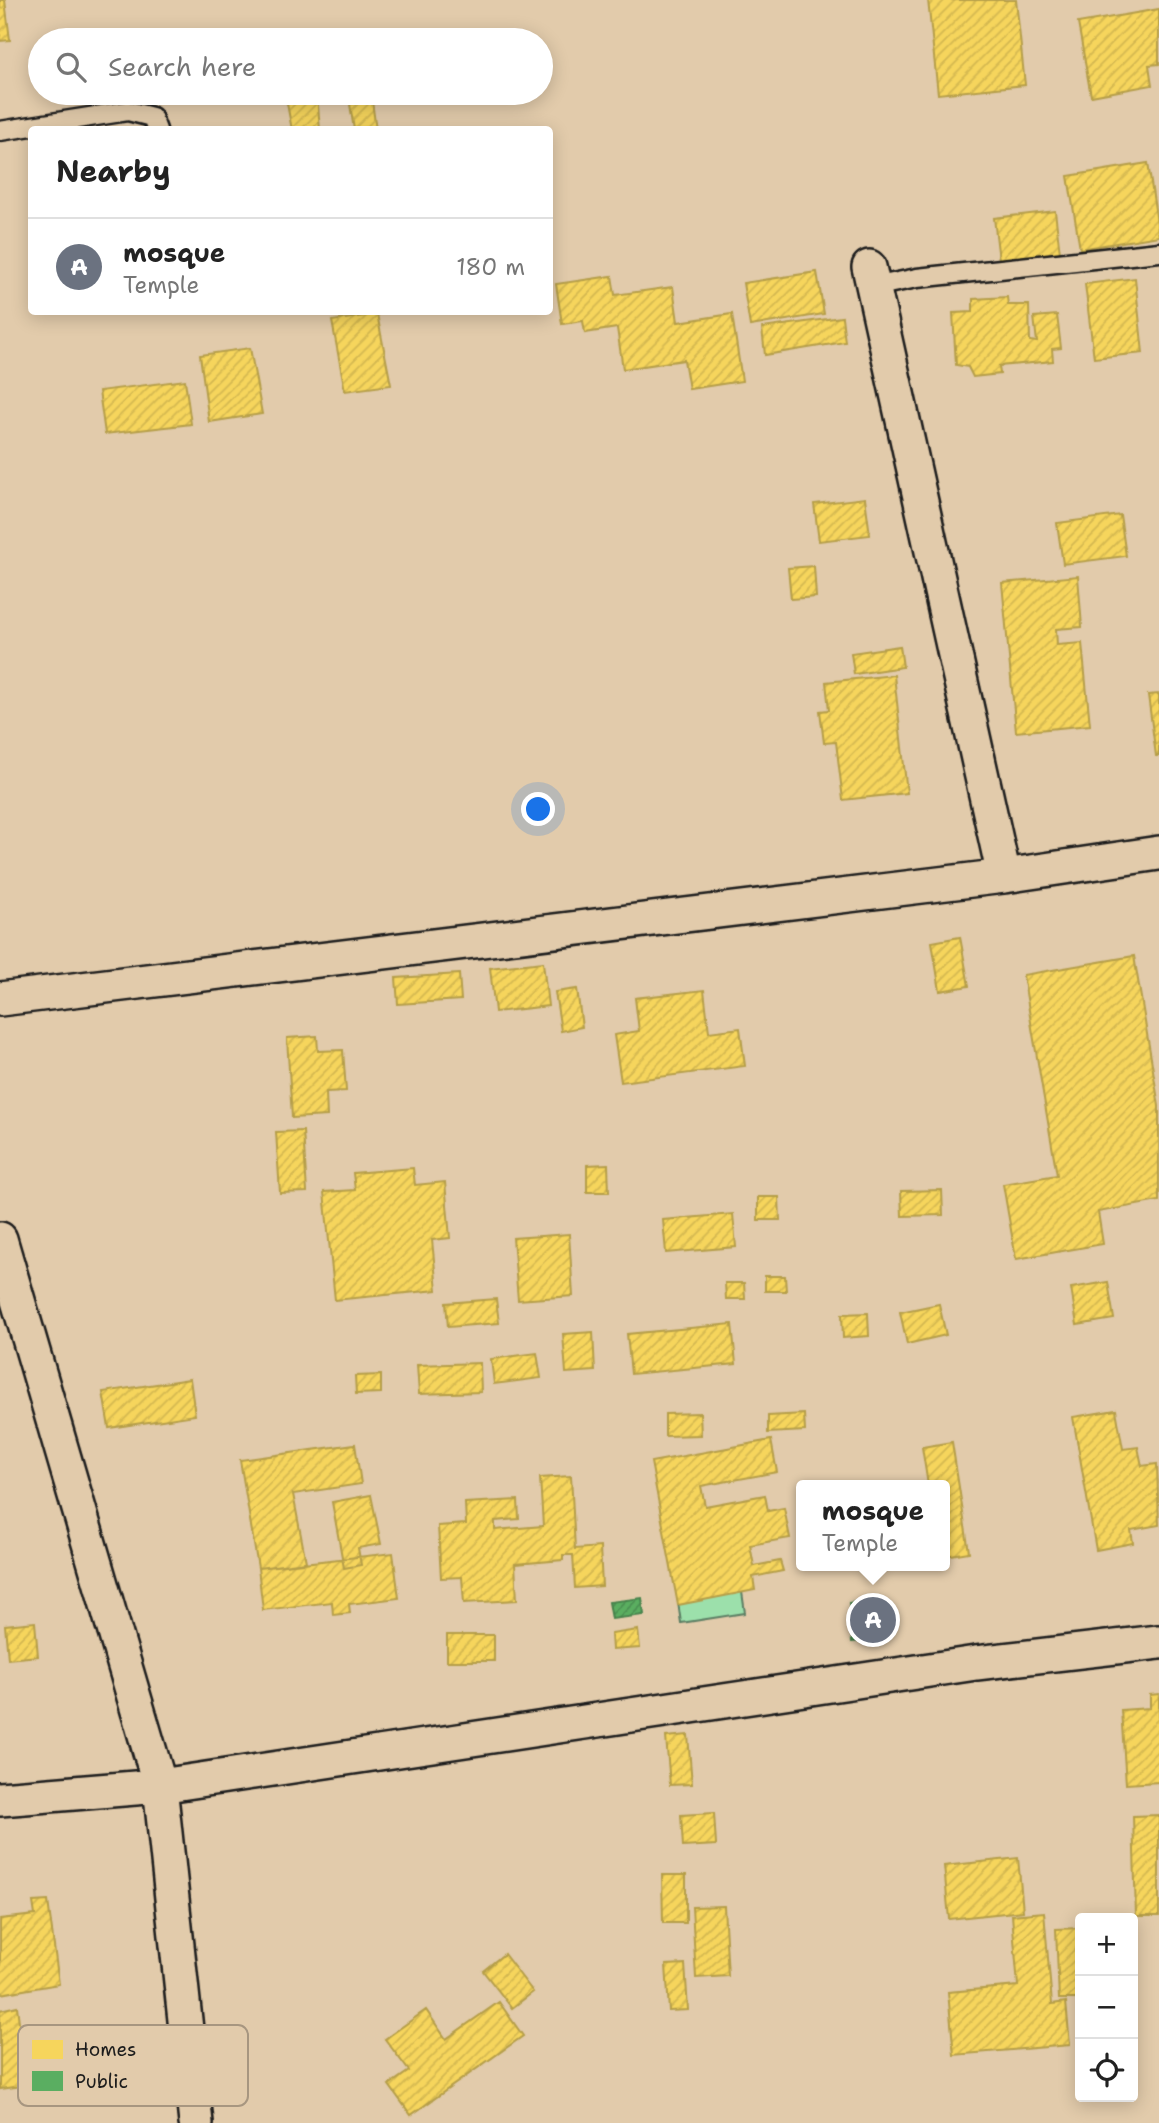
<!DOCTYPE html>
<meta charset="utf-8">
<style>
body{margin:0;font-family:"Shantell Sans",sans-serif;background:#f6f6f6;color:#222}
.controls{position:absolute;right:21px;bottom:21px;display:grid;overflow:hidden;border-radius:7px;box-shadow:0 4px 18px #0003}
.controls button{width:63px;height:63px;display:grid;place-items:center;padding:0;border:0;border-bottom:2px solid #e0e0e0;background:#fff;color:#222;font:35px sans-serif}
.you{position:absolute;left:539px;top:810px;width:24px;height:24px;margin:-18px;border:5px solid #fff;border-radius:50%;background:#1a73e8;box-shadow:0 0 0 10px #1a73e833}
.badge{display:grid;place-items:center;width:46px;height:46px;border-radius:50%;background:#ea580c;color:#fff;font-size:23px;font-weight:700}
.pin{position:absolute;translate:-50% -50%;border:4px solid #fff;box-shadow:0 2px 7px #0006}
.popup{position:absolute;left:796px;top:1480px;width:154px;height:91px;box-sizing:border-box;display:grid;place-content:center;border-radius:7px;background:#fff;filter:drop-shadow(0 2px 5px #0005);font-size:23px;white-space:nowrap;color:#767676}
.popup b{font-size:26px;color:#222}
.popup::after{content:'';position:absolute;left:50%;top:100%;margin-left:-14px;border:14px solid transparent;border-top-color:#fff}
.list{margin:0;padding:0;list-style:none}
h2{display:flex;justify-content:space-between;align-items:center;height:91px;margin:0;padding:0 28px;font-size:30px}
h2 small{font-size:23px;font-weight:400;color:#767676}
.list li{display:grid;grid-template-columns:46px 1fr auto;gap:21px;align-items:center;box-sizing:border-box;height:98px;padding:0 28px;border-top:2px solid #e0e0e0}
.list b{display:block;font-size:26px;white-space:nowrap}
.list p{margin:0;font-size:23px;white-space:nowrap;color:#767676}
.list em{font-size:23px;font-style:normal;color:#767676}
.icon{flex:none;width:38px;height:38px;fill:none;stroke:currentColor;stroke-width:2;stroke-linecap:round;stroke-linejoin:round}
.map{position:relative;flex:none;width:1159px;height:2123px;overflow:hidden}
.search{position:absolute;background:#fff;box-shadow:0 4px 18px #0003;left:28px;top:28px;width:525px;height:77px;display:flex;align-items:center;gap:18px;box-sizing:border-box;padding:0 24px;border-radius:38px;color:#767676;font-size:26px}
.panel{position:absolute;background:#fff;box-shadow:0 4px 18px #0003;left:28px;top:126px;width:525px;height:189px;border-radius:7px}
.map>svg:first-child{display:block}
</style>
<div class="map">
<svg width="1159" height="2123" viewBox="0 0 1159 2123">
<defs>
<pattern id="homes-hatch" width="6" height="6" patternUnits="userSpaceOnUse" patternTransform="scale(1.75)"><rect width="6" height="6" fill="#f6d55c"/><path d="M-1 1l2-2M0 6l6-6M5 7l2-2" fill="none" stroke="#d2b64f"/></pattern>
<pattern id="public-hatch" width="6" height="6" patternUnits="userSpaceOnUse" patternTransform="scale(1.75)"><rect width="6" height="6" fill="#5aae61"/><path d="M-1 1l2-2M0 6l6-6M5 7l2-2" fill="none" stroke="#4a8d4f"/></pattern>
</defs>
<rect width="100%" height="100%" fill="#e2cbab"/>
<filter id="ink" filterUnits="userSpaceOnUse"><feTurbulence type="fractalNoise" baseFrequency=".0143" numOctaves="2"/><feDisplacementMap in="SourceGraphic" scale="14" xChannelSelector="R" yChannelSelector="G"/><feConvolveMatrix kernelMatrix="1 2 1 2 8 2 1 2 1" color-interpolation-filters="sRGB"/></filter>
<g filter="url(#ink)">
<path fill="#9ce0ab" stroke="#5c7e64" stroke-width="2" d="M 741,1585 L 745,1613 L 681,1623 L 677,1595 Z"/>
<path fill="url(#homes-hatch)" stroke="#b59e49" stroke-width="2" d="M 0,0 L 5,0 L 10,40 L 0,41 Z
M 928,0 L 1016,0 L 1025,85 L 938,94 Z
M 1159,9 L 1159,64 L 1149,65 L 1152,85 L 1091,96 L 1078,23 Z
M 188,30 L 188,40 L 129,40 L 128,36 Z
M 285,93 L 317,93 L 320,130 L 292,130 Z
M 372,101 L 376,130 L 354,130 L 350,104 Z
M 1148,163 L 1159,236 L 1080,249 L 1068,176 Z
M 1055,211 L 1060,253 L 999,260 L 994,218 Z
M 817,272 L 824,314 L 750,326 L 743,283 Z
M 612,276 L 615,295 L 673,287 L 678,322 L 732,314 L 742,381 L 689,389 L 684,360 L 623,369 L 617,328 L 585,333 L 583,321 L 562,324 L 556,284 Z
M 1135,278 L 1143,353 L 1094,358 L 1085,284 Z
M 1007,297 L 1008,305 L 1029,305 L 1030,341 L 1037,342 L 1034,317 L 1057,315 L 1061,348 L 1052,349 L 1053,361 L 999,366 L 1000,374 L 973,377 L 968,367 L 956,365 L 953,313 L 973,312 L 973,299 Z
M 377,314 L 391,385 L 345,391 L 332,321 Z
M 842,317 L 845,342 L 765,355 L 762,328 Z
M 250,348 L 262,414 L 209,422 L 200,355 Z
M 185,380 L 191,424 L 105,434 L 99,391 Z
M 865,498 L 870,535 L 819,541 L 814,504 Z
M 1120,515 L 1126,556 L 1063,564 L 1057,523 Z
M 814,566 L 816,597 L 791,599 L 788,568 Z
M 1078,576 L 1082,627 L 1056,629 L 1057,645 L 1082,643 L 1090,725 L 1016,732 L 1002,583 Z
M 900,646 L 903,667 L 854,674 L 851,653 Z
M 894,675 L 907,793 L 843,800 L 836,742 L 824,743 L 820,711 L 829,710 L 826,682 Z
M 1159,694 L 1159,756 L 1156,756 L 1148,695 Z
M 960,937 L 969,986 L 940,991 L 932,942 Z
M 1134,956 L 1159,1106 L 1159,1201 L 1098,1212 L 1103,1244 L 1016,1259 L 1003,1184 L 1057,1175 L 1023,975 Z
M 543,962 L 548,1006 L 495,1012 L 490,968 Z
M 459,974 L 461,1000 L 398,1004 L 396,978 Z
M 577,989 L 582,1027 L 561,1031 L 555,992 Z
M 704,990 L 709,1032 L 740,1028 L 745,1066 L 621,1082 L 614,1035 L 639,1031 L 635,998 Z
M 317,1036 L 318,1051 L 343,1050 L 346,1091 L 326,1092 L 327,1116 L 292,1118 L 287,1038 Z
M 303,1131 L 307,1192 L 280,1193 L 276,1132 Z
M 608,1164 L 609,1192 L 587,1192 L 587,1165 Z
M 413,1168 L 415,1185 L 445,1182 L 450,1238 L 432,1240 L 437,1290 L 335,1300 L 324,1192 L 355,1190 L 353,1173 Z
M 942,1190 L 943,1215 L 902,1216 L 901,1191 Z
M 758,1197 L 779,1197 L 780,1220 L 758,1220 Z
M 733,1214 L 736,1247 L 666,1253 L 663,1220 Z
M 569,1234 L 573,1296 L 518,1300 L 513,1238 Z
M 765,1276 L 785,1276 L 786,1291 L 765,1291 Z
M 1108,1282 L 1114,1319 L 1077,1325 L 1071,1288 Z
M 725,1283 L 744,1283 L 745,1299 L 726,1299 Z
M 496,1299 L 499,1323 L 448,1327 L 446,1303 Z
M 939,1304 L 946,1335 L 907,1344 L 900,1312 Z
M 868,1313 L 869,1336 L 843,1338 L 842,1314 Z
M 732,1324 L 736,1364 L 631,1374 L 627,1334 Z
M 593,1332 L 595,1371 L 566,1373 L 563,1334 Z
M 537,1353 L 541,1378 L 494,1384 L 491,1359 Z
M 480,1363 L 481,1392 L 419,1394 L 417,1365 Z
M 381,1375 L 381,1393 L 356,1394 L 355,1376 Z
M 190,1379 L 195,1415 L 109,1428 L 103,1392 Z
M 1116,1410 L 1123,1449 L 1138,1447 L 1142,1466 L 1157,1464 L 1159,1525 L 1131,1530 L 1133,1543 L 1096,1550 L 1073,1417 Z
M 700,1413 L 701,1435 L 665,1436 L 665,1414 Z
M 804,1414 L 805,1431 L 768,1433 L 768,1416 Z
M 771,1440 L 777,1472 L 701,1486 L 705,1506 L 765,1495 L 768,1511 L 784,1508 L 790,1538 L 750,1545 L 754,1566 L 780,1561 L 783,1571 L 753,1577 L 755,1590 L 678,1605 L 651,1462 Z
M 952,1442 L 969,1552 L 945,1556 L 945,1485 L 928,1485 L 922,1447 Z
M 355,1444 L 361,1484 L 293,1494 L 306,1562 L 258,1568 L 240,1460 Z
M 571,1476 L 575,1549 L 600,1547 L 602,1586 L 575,1588 L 573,1555 L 563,1555 L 563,1560 L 515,1564 L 517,1600 L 464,1603 L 462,1577 L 441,1578 L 438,1526 L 466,1524 L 465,1503 L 518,1500 L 519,1519 L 495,1521 L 495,1530 L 543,1526 L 540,1478 Z
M 371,1495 L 381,1544 L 358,1548 L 361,1565 L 344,1568 L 332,1502 Z
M 393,1553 L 399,1598 L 349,1604 L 350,1613 L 333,1615 L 332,1602 L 263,1610 L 258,1568 Z
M 35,1622 L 38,1656 L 8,1659 L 5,1625 Z
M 638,1630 L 640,1648 L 612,1650 L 611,1634 Z
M 447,1635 L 494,1635 L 494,1661 L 447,1661 Z
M 1159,1694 L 1159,1782 L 1126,1784 L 1121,1710 L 1150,1708 L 1150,1695 Z
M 688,1735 L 692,1784 L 670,1785 L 666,1737 Z
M 714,1813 L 716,1845 L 683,1847 L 681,1815 Z
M 1159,1815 L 1159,1916 L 1136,1916 L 1133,1816 Z
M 1018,1858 L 1023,1911 L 949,1919 L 944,1866 Z
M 662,1875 L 686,1875 L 686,1923 L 663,1923 Z
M 48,1901 L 59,1984 L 0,1994 L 0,1919 L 35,1915 L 33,1902 Z
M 724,1906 L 728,1976 L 696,1978 L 692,1907 Z
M 1044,1912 L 1052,2004 L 1066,2002 L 1070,2045 L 954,2055 L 948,1992 L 1018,1986 L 1012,1915 Z
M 1080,1928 L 1080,1999 L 1059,1999 L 1056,1929 Z
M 504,1954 L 533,1992 L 512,2008 L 483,1971 Z
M 685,1964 L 688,2010 L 669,2011 L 666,1965 Z
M 499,2002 L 523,2036 L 411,2115 L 389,2085 L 409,2071 L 385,2039 L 426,2010 L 446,2039 Z
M 17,2006 L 20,2030 L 42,2031 L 45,2083 L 0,2089 L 0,2010 Z"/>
<path fill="url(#public-hatch)" stroke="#47824c" stroke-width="2" d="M 642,1598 L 644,1615 L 612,1619 L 609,1602 Z
M 879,1600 L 880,1614 L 894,1613 L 895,1625 L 882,1626 L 883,1639 L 852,1642 L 849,1603 Z"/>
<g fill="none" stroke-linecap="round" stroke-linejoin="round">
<defs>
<path id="lane" d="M 0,131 L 128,111 L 152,117 L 157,130
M 873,287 L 917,278 L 1159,252"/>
<path id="street" d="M 869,267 L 1004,876
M 0,999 L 1004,876 L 1159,853
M 0,1239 L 160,1786 L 196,2123
M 0,1799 L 160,1786 L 976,1663 L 1159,1642"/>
</defs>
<use href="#lane" stroke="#1c1c1c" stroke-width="23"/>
<use href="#street" stroke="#1c1c1c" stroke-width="38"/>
<use href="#lane" stroke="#e2cbab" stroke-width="18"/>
<use href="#street" stroke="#e2cbab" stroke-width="33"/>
</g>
</g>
<rect x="18" y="2025" width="230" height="81" rx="10" fill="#e2cbab" stroke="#a79680" stroke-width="2"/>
<rect x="32" y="2040" width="31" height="19" fill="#f6d55c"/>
<rect x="32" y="2071" width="31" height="20" fill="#5aae61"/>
<g font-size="19" fill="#1c1c1c">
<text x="75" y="2056">Homes</text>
<text x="75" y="2088">Public</text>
</g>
</svg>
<div class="controls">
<button>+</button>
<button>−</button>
<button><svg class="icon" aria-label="locate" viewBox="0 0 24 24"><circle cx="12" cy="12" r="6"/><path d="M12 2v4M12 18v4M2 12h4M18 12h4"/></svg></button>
</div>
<div class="you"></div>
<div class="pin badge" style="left:873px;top:1620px;background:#6b7280">A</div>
<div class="popup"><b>mosque</b>Temple</div>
<div class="search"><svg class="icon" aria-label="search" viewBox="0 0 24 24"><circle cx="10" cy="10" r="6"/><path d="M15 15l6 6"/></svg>Search here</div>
<section class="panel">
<h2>Nearby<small></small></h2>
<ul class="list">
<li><span class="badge" style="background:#6b7280">A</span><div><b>mosque</b><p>Temple</p></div><em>180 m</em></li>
</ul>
</section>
</div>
